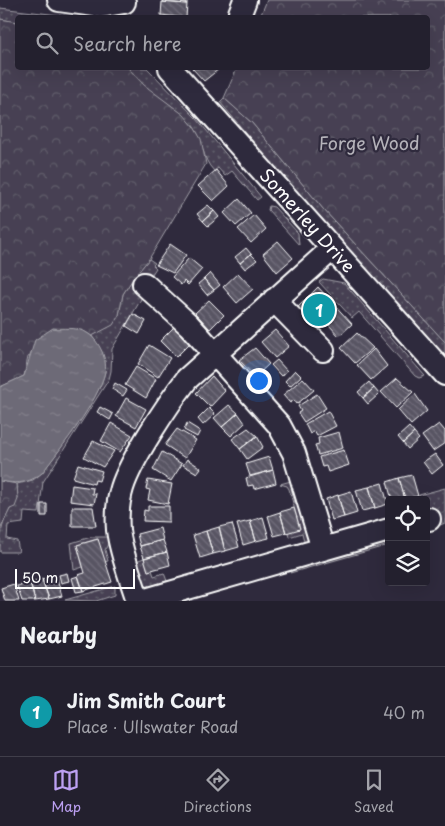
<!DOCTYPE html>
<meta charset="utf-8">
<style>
body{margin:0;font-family:"Playpen Sans",sans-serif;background:#2b2836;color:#f1f3f6}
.controls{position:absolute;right:15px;bottom:15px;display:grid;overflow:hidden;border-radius:5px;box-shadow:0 5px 20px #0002}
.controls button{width:45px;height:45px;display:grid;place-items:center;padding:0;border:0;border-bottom:1px solid #403e4a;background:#23202e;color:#f1f3f6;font:25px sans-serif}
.scale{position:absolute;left:15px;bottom:12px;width:120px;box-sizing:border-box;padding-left:5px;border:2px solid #fff;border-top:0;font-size:14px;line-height:18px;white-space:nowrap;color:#fff;-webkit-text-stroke:4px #2f2a3d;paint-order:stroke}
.you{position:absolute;left:258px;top:380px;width:18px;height:18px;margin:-12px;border:4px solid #fff;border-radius:50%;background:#1a73e8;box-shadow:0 0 0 8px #1a73e833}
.badge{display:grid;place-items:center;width:32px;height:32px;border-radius:50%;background:#bca0f2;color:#fff;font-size:16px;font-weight:700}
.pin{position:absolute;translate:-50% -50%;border:2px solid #fff;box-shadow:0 1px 5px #0006}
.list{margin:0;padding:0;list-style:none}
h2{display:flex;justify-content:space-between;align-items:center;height:65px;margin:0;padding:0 20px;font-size:21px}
h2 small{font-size:16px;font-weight:400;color:#a3a3aa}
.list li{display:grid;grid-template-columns:32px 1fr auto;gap:15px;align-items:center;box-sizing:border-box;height:90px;padding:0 20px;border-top:1px solid #403e4a}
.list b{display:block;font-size:19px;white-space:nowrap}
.list p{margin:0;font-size:16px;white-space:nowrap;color:#a3a3aa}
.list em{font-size:16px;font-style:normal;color:#a3a3aa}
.icon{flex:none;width:28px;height:28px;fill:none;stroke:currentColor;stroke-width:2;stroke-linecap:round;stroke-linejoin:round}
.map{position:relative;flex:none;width:445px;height:601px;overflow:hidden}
.search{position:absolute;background:#23202e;box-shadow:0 5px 20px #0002;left:15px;right:15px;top:15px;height:55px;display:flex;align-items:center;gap:12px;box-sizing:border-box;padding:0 18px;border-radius:5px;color:#a3a3aa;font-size:19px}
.sheet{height:155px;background:#23202e}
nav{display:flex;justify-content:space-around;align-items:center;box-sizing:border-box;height:70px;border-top:1px solid #403e4a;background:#23202e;font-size:14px;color:#a3a3aa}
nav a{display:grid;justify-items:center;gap:2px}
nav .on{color:#bca0f2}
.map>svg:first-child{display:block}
</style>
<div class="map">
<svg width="445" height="601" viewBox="0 0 445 601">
<defs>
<pattern id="grass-dots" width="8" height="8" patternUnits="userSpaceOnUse" patternTransform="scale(1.25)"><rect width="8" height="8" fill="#464152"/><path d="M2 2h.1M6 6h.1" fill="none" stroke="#625e6c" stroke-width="1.8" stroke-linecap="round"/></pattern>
<pattern id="forest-crowns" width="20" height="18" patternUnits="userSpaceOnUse" patternTransform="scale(1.25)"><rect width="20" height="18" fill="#464152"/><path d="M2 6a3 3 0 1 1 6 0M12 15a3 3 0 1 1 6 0" fill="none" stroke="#625e6c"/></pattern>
<pattern id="water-ripples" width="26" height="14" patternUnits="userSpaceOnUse" patternTransform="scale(1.25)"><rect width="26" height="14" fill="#6d6a77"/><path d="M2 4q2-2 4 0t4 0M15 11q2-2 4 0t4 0" fill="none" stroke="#83808b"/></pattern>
<pattern id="building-back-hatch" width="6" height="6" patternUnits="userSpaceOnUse" patternTransform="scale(1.25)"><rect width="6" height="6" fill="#595564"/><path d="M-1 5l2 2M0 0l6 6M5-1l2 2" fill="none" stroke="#726e7b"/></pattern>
</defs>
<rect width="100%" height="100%" fill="#2f2a3d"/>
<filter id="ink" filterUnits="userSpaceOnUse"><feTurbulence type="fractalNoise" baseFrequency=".02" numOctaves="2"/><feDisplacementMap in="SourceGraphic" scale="10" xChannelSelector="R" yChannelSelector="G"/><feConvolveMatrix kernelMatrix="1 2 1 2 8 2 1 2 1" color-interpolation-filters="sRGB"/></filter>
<g filter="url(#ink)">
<path fill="url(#grass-dots)" stroke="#a2a0a8" d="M 0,8 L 75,17 L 18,18 L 17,22 L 0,19 Z
M 128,68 L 147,68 L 197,119 L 261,197 L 257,200 L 232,171 L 225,176 L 218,168 L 214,171 C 201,158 204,141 194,127 C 181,109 159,99 143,85 C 138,79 133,73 128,68 Z
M 224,98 L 252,123 L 324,210 L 445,342 L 445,357 L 274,167 L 220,102 Z
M 269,206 L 274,207 L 298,233 L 299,245 L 268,210 Z
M 149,259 L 155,263 L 153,265 L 156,268 L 150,277 L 140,301 L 112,349 L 111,371 L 109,379 L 43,482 L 39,513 L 24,512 L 23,523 L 8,525 L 7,539 L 17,541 L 19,552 L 0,552 C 0,530 3,516 18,499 L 17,484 L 33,480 L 42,473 C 57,453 102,395 105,371 C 107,358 99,346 92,336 L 113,324 L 119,315 L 123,294 L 134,277 Z
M 323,279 L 344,283 L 425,376 L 419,378 L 415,376 L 359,312 L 352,318 L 319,282 Z
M 291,481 L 296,483 L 291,488 L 295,503 L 300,504 L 310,540 L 305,545 L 302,533 L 289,537 L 288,532 L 300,528 L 289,489 L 287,486 L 280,484 Z
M 445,488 L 445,523 L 426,531 L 426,500 L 421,500 L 419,495 Z
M 91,537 L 108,537 L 109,542 L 105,550 L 108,561 L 104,562 L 97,539 L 77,545 L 83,567 L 74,570 L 71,543 Z
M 389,541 L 389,545 L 290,573 L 296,565 Z
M 144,558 L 148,571 L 152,570 L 154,576 L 164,573 L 167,581 L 144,588 L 136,561 Z
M 115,586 L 115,595 L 96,601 L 65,600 Z"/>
<path fill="url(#forest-crowns)" stroke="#a2a0a8" d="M 267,0 L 445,0 L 445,342 L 324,210 L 252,123 L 224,98 L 237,68 L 428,68 L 428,18 L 260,17 Z
M 0,19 L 17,22 L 18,68 L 128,68 L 144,85 L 184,115 L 194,127 L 201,139 L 206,164 L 149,259 L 134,277 L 123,294 L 119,315 L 113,325 L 92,336 L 82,330 L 28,357 L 24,376 L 0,387 Z
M 0,481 L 17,484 L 18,499 L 15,507 L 10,509 L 0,530 Z"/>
<path fill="url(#water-ripples)" stroke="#a7a6ad" d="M 53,328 C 62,329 75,327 83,331 C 97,336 108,358 105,372 C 98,402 61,448 42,473 C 28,484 17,484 0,481 L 0,387 L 24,376 L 35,340 Z"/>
<path fill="url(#building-back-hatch)" stroke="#fff" d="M 162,0 L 187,0 L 187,4 L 162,2 Z
M 162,2 L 187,4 L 186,18 L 161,15 Z
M 192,68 L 217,68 L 219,69 L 204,81 Z
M 216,170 L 229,186 L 213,201 L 198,186 Z
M 239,199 L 251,213 L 236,226 L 224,213 Z
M 208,205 L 214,211 L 203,221 L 197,214 Z
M 214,211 L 219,217 L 208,226 L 203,221 Z
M 254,215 L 266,229 L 251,243 L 238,229 Z
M 278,241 L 293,258 L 277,272 L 263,254 Z
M 170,244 L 186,255 L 173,273 L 156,265 Z
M 246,248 L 251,254 L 240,263 L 235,257 Z
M 251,254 L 257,260 L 245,269 L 240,263 Z
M 189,258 L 202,269 L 188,285 L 184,281 L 181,285 L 172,277 Z
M 210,273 L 220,285 L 214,290 L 204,279 Z
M 238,273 L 253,289 L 237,303 L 223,287 Z
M 204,279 L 214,290 L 207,295 L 198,284 Z
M 318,287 L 352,324 L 339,336 L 319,314 L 310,322 L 297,308 Z
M 209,300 L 224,315 L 210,329 L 195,313 Z
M 133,314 L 146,321 L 139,334 L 126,326 Z
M 175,326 L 191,342 L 176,357 L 160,341 Z
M 275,330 L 289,346 L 275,358 L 261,342 Z
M 357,333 L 373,348 L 355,363 L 341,348 Z
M 149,345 L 170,358 L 158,377 L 138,364 Z
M 255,348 L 269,364 L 255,377 L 239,360 Z
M 374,349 L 387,366 L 371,380 L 357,365 Z
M 277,360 L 287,371 L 281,376 L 271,365 Z
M 136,367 L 156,379 L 146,398 L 125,385 Z
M 295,370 L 301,376 L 290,386 L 285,381 Z
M 212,376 L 225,391 L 210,407 L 196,393 Z
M 303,378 L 314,390 L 297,404 L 294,400 L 290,403 L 283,395 Z
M 397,378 L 413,392 L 396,408 L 381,392 Z
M 369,382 L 374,388 L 363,398 L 358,392 Z
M 115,383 L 127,390 L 123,396 L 112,389 Z
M 374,388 L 379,394 L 368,404 L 363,398 Z
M 317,394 L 326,408 L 304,422 L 298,413 L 301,411 L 298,406 Z
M 415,394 L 427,411 L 411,425 L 398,410 Z
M 126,398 L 146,409 L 136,427 L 116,416 Z
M 229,405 L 238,413 L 222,427 L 214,418 Z
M 100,407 L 113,414 L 110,420 L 97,412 Z
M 209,408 L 215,414 L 203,425 L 198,419 Z
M 328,411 L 336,426 L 317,436 L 314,431 L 310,434 L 305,424 Z
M 238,413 L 245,423 L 231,436 L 222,427 Z
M 111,423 L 132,435 L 120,452 L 101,441 Z
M 187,423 L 200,431 L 197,437 L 184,430 Z
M 439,424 L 445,431 L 445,443 L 433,451 L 422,436 Z
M 409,427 L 414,433 L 403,443 L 398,437 Z
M 248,428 L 257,436 L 240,449 L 232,439 Z
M 177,429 L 196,440 L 185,458 L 165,445 Z
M 339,432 L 343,448 L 318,455 L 315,445 L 319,444 L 318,438 Z
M 414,433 L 419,439 L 408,449 L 403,443 Z
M 257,436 L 263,447 L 247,459 L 240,449 Z
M 93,441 L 114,451 L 103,467 L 84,457 Z
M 344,450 L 349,465 L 328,472 L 326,466 L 322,467 L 319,457 Z
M 162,452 L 182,464 L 171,481 L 153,470 Z
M 435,454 L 443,465 L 432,474 L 423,462 Z
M 269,457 L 273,470 L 250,476 L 246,464 Z
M 187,459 L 201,468 L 197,473 L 183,465 Z
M 78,464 L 102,471 L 99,481 L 95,480 L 94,484 L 73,478 Z
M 273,470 L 276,483 L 254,489 L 253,485 L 248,486 L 246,478 Z
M 412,475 L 418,496 L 405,499 L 399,478 Z
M 399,478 L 405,499 L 392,500 L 387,482 Z
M 148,480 L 172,484 L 168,504 L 148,500 L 150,490 L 146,489 Z
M 382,483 L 388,504 L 375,508 L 369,487 Z
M 72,485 L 93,488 L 92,494 L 96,494 L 94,504 L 70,501 Z
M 369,487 L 375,508 L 362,511 L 356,490 Z
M 351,491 L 357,513 L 344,517 L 338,495 Z
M 338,495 L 344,517 L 332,520 L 326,499 Z
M 41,504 L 47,504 L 47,516 L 41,516 Z
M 148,506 L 169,506 L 169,522 L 143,521 L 144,510 L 148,511 Z
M 72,507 L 93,507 L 96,526 L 72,526 Z
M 294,508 L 300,529 L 286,533 L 280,512 Z
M 280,512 L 286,533 L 274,536 L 268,516 Z
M 263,517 L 269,538 L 256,541 L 250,521 Z
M 250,521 L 256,541 L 243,545 L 237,524 Z
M 232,524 L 239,547 L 225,551 L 219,527 Z
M 219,527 L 225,551 L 213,554 L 206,531 Z
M 160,528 L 163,540 L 140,546 L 137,534 Z
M 206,531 L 213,554 L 200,558 L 193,535 Z
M 98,539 L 112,582 L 83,591 L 78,575 L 85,573 L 77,545 Z
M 163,540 L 167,552 L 144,558 L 140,546 Z
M 167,552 L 170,565 L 148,571 L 144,558 Z
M 67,573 L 69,581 L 61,583 L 59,575 Z
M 56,575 L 62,596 L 49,599 L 42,579 Z
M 78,576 L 83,591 L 76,592 L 72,578 Z
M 42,579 L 49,599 L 35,601 L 30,582 Z
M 30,582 L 35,601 L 22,601 L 17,586 Z
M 14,584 L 19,601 L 5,601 L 1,588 Z"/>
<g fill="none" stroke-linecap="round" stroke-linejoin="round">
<defs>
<path id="minor" d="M 59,0 L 101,6 L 124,2
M 240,13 L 245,0
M 170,68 L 445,374
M 144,284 L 189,325 L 279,425 L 294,453 L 323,549
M 274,300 L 323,350
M 426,519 L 429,519
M 138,601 C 131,578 121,554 118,530 C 117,517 118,501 122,488 C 131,459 168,404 187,379 L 332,249
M 142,601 L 389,530"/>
</defs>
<use href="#minor" stroke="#fff" stroke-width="26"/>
<use href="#minor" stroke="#2f2a3d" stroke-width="22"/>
</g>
</g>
<g text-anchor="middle" stroke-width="4.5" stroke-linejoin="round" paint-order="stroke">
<g font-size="18" fill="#b5b3ba" stroke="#2f2a3d">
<text x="369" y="150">Forge Wood</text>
</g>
<g font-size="18" fill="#fff" stroke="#2f2a3d">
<text transform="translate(307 221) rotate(48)" y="6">Somerley Drive</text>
</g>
</g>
</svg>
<div class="controls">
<button><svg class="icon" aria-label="locate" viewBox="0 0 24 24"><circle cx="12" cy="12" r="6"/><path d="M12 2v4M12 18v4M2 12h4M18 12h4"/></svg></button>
<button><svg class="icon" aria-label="layers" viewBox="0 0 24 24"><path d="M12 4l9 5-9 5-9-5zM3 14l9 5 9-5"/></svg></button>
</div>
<div class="scale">50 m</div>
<div class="you"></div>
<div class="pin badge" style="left:319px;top:310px;background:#0f9aa8">1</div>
<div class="search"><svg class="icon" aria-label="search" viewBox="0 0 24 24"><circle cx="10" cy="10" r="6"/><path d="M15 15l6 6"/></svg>Search here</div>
</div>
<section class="sheet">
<h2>Nearby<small></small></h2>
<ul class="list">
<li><span class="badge" style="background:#0f9aa8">1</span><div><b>Jim Smith Court</b><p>Place · Ullswater Road</p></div><em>40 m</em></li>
</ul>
</section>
<nav>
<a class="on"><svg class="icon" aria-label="map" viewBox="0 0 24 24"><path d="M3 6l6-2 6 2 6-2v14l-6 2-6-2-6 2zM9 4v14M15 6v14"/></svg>Map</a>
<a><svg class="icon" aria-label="directions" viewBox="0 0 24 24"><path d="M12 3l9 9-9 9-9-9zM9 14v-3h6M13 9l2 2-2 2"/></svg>Directions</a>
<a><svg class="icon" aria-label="saved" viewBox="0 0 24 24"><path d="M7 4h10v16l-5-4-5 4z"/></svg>Saved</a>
</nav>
